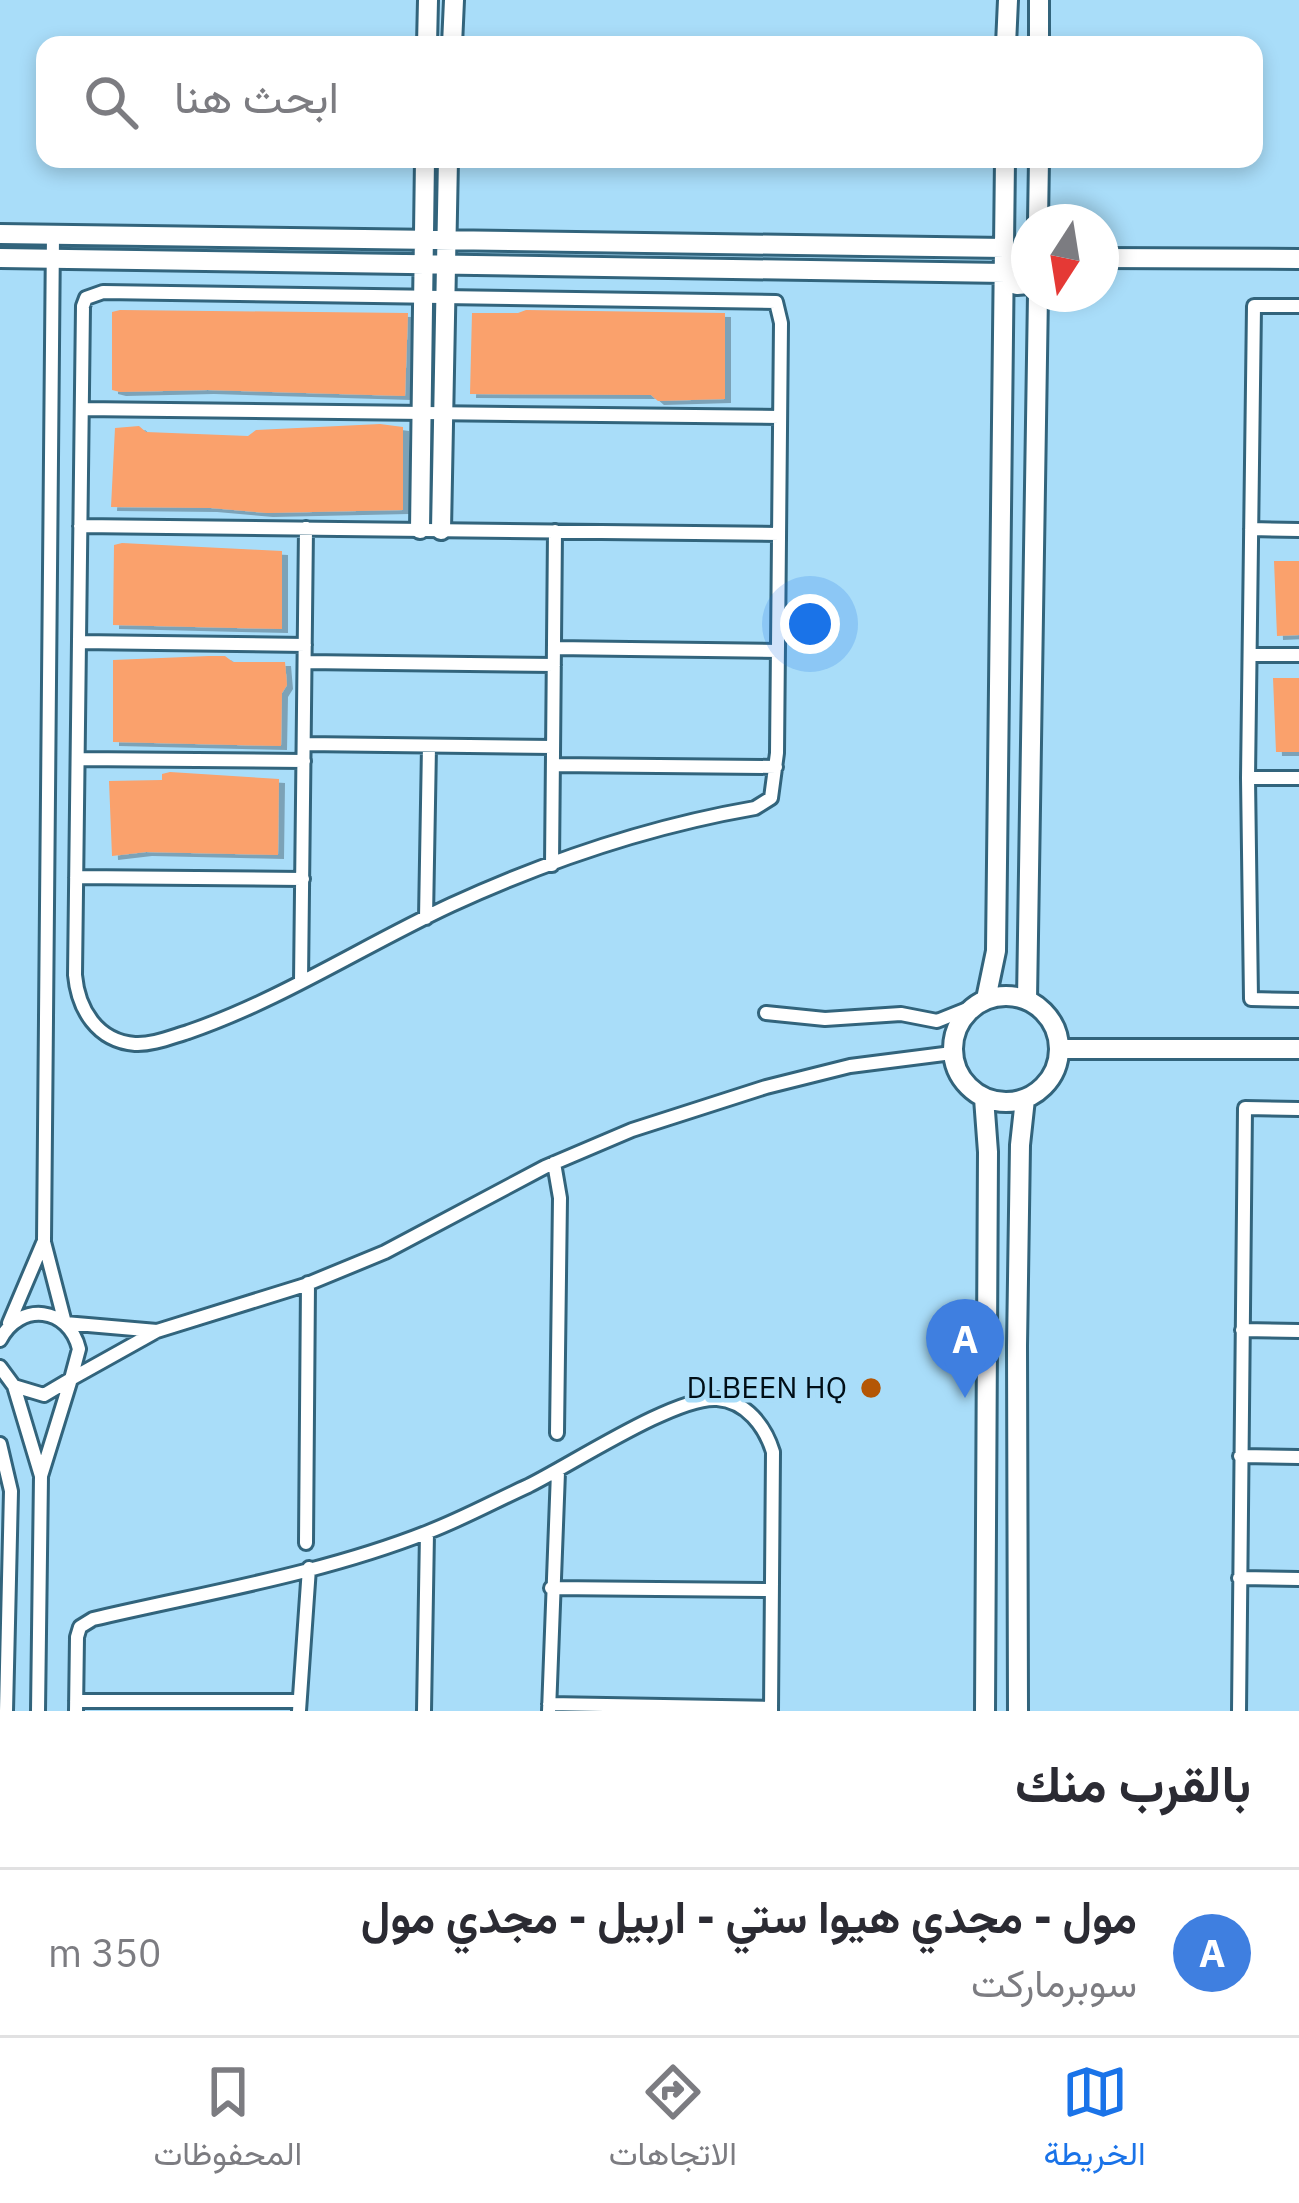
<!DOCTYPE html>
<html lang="ar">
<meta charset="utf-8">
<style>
body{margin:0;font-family:"IBM Plex Sans",Vazirmatn,sans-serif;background:#f7f7f7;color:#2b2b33;direction:rtl}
.compass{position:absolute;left:1011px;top:204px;width:108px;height:108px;border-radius:50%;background:#fff;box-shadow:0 6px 18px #0003;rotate:192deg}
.you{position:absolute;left:810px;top:624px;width:42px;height:42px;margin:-30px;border:9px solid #fff;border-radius:50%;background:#1a73e8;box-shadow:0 0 0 18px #1a73e833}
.badge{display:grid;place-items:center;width:78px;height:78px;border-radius:50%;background:#1a73e8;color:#fff;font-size:39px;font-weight:700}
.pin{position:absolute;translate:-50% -99px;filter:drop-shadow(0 3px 6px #0008)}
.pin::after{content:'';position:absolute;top:63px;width:42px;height:36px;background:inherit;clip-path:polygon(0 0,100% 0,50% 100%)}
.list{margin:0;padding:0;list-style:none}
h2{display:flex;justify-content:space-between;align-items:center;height:156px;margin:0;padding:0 48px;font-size:51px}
h2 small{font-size:39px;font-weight:400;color:#7c7c81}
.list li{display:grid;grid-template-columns:78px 1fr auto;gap:36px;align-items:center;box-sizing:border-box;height:168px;padding:0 48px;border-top:3px solid #e1e1e2}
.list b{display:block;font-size:45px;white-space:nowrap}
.list p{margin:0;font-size:39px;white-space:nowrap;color:#7c7c81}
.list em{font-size:39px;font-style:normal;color:#7c7c81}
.icon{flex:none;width:66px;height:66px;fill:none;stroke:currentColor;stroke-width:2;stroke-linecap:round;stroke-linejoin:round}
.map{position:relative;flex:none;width:1299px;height:1711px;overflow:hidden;direction:ltr}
.search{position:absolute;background:#fff;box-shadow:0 6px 18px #0003;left:36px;right:36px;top:36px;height:132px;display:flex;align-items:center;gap:30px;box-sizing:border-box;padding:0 42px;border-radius:24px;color:#7c7c81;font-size:45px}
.sheet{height:324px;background:#fff}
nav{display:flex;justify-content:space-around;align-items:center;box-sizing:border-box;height:168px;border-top:3px solid #e1e1e2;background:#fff;font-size:33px;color:#7c7c81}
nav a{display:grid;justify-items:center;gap:6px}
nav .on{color:#1a73e8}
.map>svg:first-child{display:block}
</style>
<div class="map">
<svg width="1299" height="1711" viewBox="0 0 1299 1711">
<defs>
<filter id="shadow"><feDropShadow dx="6" dy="4" stdDeviation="0" flood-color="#0004"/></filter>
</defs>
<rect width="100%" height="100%" fill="#a9ddf9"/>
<path fill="#faa16c" filter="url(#shadow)" d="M 120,310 L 408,313 L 405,396 L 208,390 L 120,392 L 112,390 L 112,312 Z
M 526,310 L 725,313 L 725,399 L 658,401 L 651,395 L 470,394 L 472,313 L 518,313 Z
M 380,424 L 403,427 L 403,510 L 267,513 L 211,508 L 111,507 L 115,428 L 139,426 L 146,432 L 248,436 L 256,430 Z
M 122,543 L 282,551 L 282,629 L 113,625 L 114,545 Z
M 1274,561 L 1299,561 L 1299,635 L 1277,636 Z
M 209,656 L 225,656 L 233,662 L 285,662 L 287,685 L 282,693 L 281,746 L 113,742 L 113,660 Z
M 1273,678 L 1299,678 L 1299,752 L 1276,752 Z
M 170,772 L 279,779 L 278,855 L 146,852 L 112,856 L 109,781 L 162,780 L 162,774 Z"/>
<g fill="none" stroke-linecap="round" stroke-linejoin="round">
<defs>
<path id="street" d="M 53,235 L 44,1242 L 65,1323 L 157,1331
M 103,292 L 776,302 L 781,323 L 777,753 L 771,798 L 755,808 C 651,826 547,861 451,905 C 363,946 281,1000 188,1032 C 171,1037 152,1045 135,1044 C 97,1041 78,1009 75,975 L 83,306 L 86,298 Z
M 1299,306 L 1254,306 L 1248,778 L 1251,999 L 1299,1000
M 82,409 L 780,417
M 80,526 L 779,534
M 1251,529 L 1299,530
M 79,642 L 305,645
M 554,648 L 778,651
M 1250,655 L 1299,655
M 305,662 L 554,665
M 304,744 L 553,747
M 78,759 L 304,761
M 553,765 L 776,767
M 1248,778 L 1299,778
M 552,865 L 555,531
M 76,877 L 303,879
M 426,918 L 429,746
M 301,982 L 306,528
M 766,1013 L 825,1019 L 901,1014 L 937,1021 L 972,1007
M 554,1163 L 560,1198 L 557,1433
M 9,1323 L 43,1243
M 1242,1330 L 1299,1331
M 0,1340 C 20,1301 69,1307 79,1349 L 71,1379 L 44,1395 L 14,1386 L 0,1367
M 71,1379 L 157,1331 L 305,1285 L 385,1252 L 545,1167 L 632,1130 L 766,1087 L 850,1066 L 952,1053
M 14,1386 L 41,1476
M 0,1444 L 11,1491 L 6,1711
M 1240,1456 L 1299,1457
M 306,1543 L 308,1283
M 1239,1578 L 1299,1579
M 551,1588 L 771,1590
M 76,1701 L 298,1701
M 549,1704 L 771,1708
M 38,1711 L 41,1476 L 71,1379
M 76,1711 L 77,1637 L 80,1627 L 93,1619 C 204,1593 322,1574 428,1532 C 462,1519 495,1501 528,1486 C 571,1465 675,1396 717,1399 C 746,1401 765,1426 773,1452 L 771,1711
M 299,1711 L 309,1568
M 424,1711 L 427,1533
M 549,1711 L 558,1472
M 1239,1711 L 1245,1108 L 1299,1109"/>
<path id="secondary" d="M 427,45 L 428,0
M 452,45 L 454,0
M 1006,45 L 1008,0
M 1039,45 L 1039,0
M 1038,222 L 1039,159
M 0,234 L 1005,248
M 0,258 L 1005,273
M 1101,258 L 1299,259
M 1006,280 L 1017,285 L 1029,284
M 420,529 L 425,159
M 441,530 L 448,159
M953 1049a53 53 0 1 1 106 0a53 53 0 1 1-106 0Z
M 986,999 L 996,951 L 1005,159
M 1027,1000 L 1038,294
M 1060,1049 L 1299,1049
M 984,1098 L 988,1152 L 985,1711
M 1018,1711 L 1017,1346 L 1020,1145 L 1025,1099"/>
</defs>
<use href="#street" stroke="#32647c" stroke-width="18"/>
<use href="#secondary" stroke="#32647c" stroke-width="24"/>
<use href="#street" stroke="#fff" stroke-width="12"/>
<use href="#secondary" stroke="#fff" stroke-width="18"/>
</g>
<circle fill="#b45605" stroke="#a9ddf9" stroke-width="4.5" cx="871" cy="1388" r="12"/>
<g text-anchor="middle" stroke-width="9" stroke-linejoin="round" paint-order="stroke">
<g font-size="30" fill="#000e17" stroke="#a9ddf9" text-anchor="end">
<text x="847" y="1398">DLBEEN HQ</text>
</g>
</g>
</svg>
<svg class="compass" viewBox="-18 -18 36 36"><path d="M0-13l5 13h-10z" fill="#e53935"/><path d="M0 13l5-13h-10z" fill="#7c7c81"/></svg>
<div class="you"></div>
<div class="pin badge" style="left:965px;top:1398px;background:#3f7fe0">A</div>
<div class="search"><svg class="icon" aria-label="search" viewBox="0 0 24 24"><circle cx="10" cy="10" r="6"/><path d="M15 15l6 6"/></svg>ابحث هنا</div>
</div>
<section class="sheet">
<h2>بالقرب منك<small></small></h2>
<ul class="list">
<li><span class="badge" style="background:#3f7fe0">A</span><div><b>مول - مجدي هيوا ستي - اربيل - مجدي مول</b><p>سوبرماركت</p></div><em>350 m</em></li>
</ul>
</section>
<nav>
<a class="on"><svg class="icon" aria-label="map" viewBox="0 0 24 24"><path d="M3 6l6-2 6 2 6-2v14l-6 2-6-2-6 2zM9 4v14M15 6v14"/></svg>الخريطة</a>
<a><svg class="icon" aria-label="directions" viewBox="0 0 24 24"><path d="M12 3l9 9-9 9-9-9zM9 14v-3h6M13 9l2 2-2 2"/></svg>الاتجاهات</a>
<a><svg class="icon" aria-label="saved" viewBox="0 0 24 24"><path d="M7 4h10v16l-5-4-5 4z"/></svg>المحفوظات</a>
</nav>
